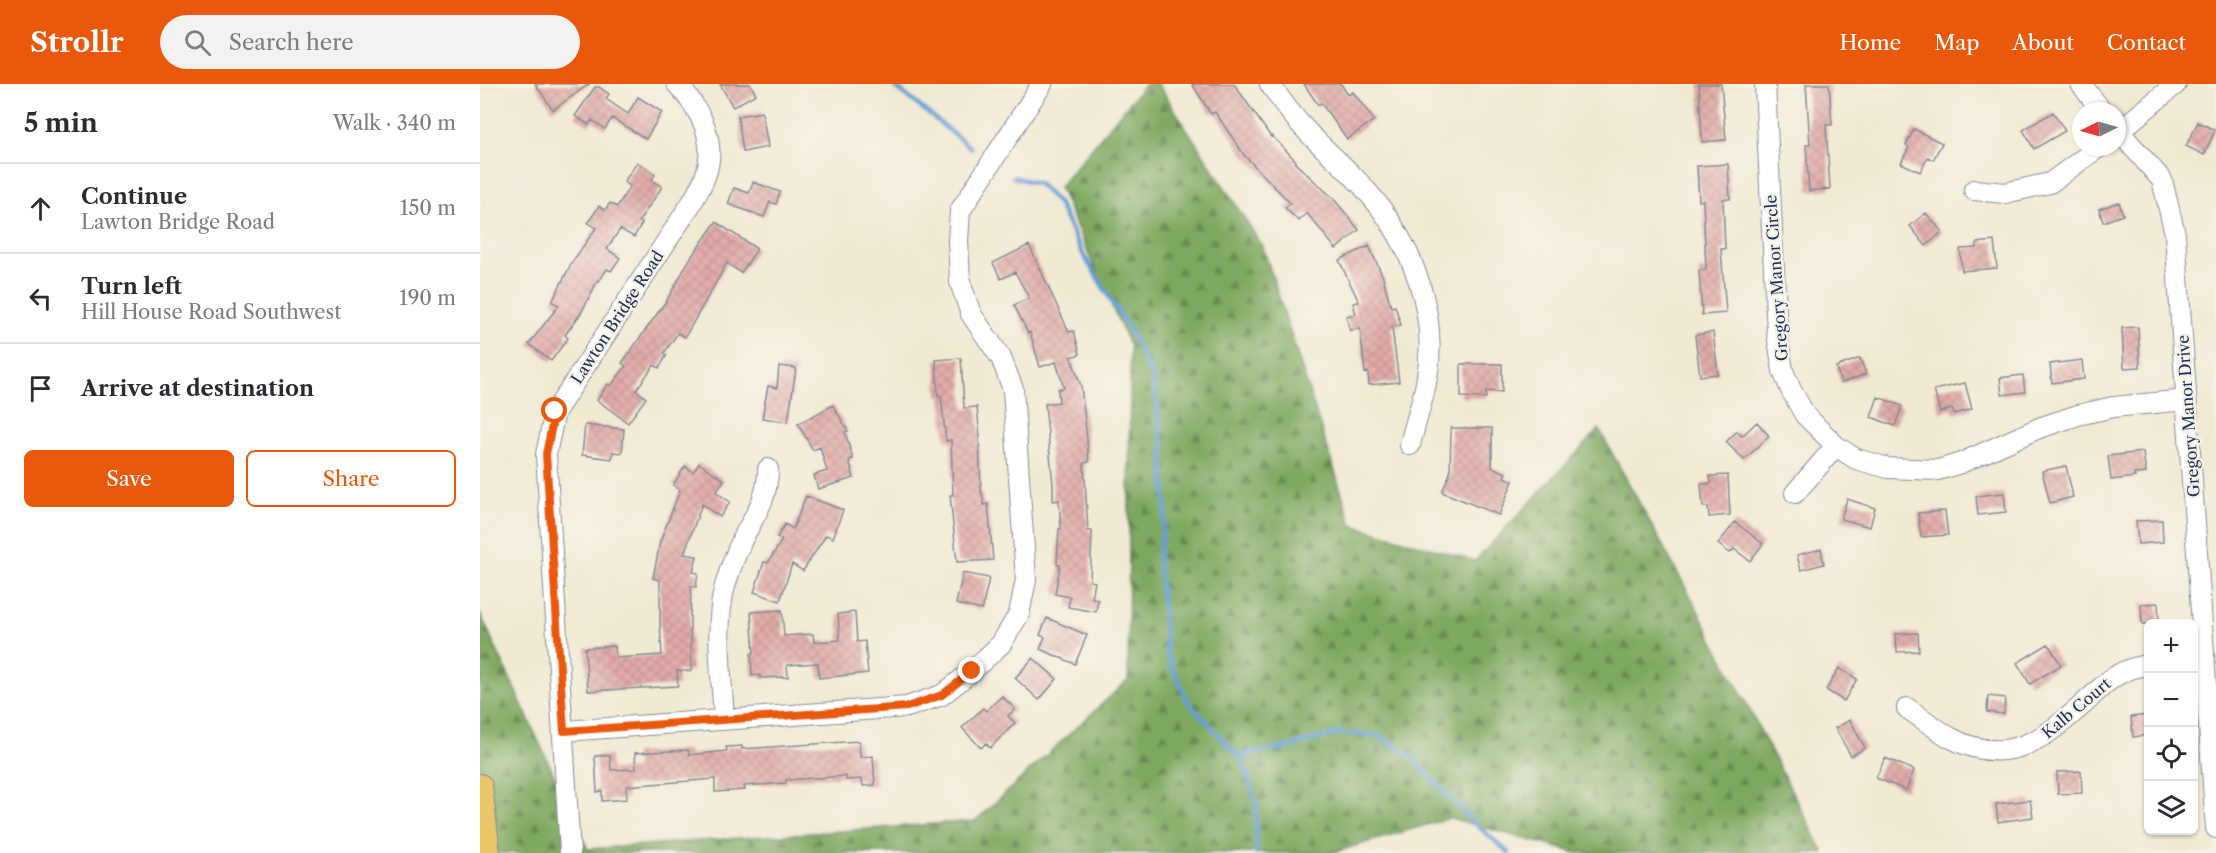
<!DOCTYPE html>
<meta charset="utf-8">
<style>
body{margin:0;font-family:"Libre Caslon Text",serif;background:#f2f2f3;color:#2b2b33}
.controls{position:absolute;right:18px;bottom:18px;display:grid;overflow:hidden;border-radius:9px;box-shadow:0 2px 4px #0004}
.controls button{width:54px;height:54px;display:grid;place-items:center;padding:0;border:0;border-bottom:2px solid #e1e1e2;background:#fff;color:#2b2b33;font:30px sans-serif}
.compass{position:absolute;left:1592px;top:18px;width:54px;height:54px;border-radius:50%;background:#fff;box-shadow:0 2px 4px #0004;rotate:265deg}
.stop{position:absolute;width:18px;height:18px;margin:-14px;border:4px solid #ea580c;border-radius:50%;background:#fff}
.stop.end{background:#ea580c;border-color:#fff;box-shadow:0 2px 6px #0008}
.list{margin:0;padding:0;list-style:none}
h2{display:flex;justify-content:space-between;align-items:center;height:78px;margin:0;padding:0 24px;font-size:26px}
h2 small{font-size:20px;font-weight:400;color:#7c7c81}
.list li{display:grid;grid-template-columns:39px 1fr auto;gap:18px;align-items:center;box-sizing:border-box;height:90px;padding:0 24px;border-top:2px solid #e1e1e2}
.list b{display:block;font-size:22px;white-space:nowrap}
.list p{margin:0;font-size:20px;white-space:nowrap;color:#7c7c81}
.list em{font-size:20px;font-style:normal;color:#7c7c81}
.actions{display:flex;gap:12px;padding:18px 24px}
.actions a{flex:1;padding:14px 0;border:2px solid #ea580c;border-radius:9px;text-align:center;font-size:21px;color:#ea580c}
.actions .main{background:#ea580c;color:#fff}
.icon{flex:none;width:33px;height:33px;fill:none;stroke:currentColor;stroke-width:2;stroke-linecap:round;stroke-linejoin:round}
.map{position:relative;flex:none;width:1736px;height:769px;overflow:hidden}
header{display:flex;align-items:center;gap:36px;box-sizing:border-box;height:84px;padding:0 30px;background:#ea580c;color:#fff}
header strong{font-size:28px}
nav{display:flex;gap:33px;margin-inline-start:auto;font-size:21px}
.search{width:420px;height:54px;background:#f2f2f3;display:flex;align-items:center;gap:15px;box-sizing:border-box;padding:0 21px;border-radius:33px;color:#7c7c81;font-size:22px}
main{display:flex}
aside{flex:1;background:#fff}
.map>svg:first-child{display:block}
</style>
<header>
<strong>Strollr</strong>
<div class="search"><svg class="icon" aria-label="search" viewBox="0 0 24 24"><circle cx="10" cy="10" r="6"/><path d="M15 15l6 6"/></svg>Search here</div>
<nav><a>Home</a><a>Map</a><a>About</a><a>Contact</a></nav>
</header>
<main>
<aside>
<h2>5 min<small>Walk · 340 m</small></h2>
<ul class="list">
<li><svg class="icon" aria-label="ahead" viewBox="0 0 24 24"><path d="M12 20V5M6 11l6-6 6 6"/></svg><div><b>Continue</b><p>Lawton Bridge Road</p></div><em>150 m</em></li>
<li><svg class="icon" aria-label="left" viewBox="0 0 24 24"><path d="M17 20v-9H6M10 6l-5 5 5 5"/></svg><div><b>Turn left</b><p>Hill House Road Southwest</p></div><em>190 m</em></li>
<li><svg class="icon" aria-label="arrive" viewBox="0 0 24 24"><path d="M6 21V4h12l-3 4 3 4H6"/></svg><div><b>Arrive at destination</b></div></li>
</ul>
<div class="actions"><a class="main">Save</a><a>Share</a></div>
</aside>
<div class="map">
<svg width="1736" height="769" viewBox="0 0 1736 769">
<defs>
<pattern id="forest-firs" width="22" height="20" patternUnits="userSpaceOnUse" patternTransform="scale(1.5)"><rect width="22" height="20" fill="#7ea85f"/><path d="M5 1l3.5 6h-7zM16 11l3.5 6h-7z" fill="#668952"/></pattern>
<pattern id="building-cross-hatch" width="8" height="8" patternUnits="userSpaceOnUse" patternTransform="scale(1.5)"><rect width="8" height="8" fill="#e2aca8"/><path d="M0 0l8 8M0 8l8-8" fill="none" stroke="#c19493"/></pattern>
</defs>
<rect width="100%" height="100%" fill="#f7f3e8"/>
<filter id="ink" filterUnits="userSpaceOnUse"><feTurbulence type="fractalNoise" baseFrequency=".0167" numOctaves="2"/><feDisplacementMap in="SourceGraphic" scale="12" xChannelSelector="R" yChannelSelector="G"/><feConvolveMatrix kernelMatrix="1 2 1 2 8 2 1 2 1" color-interpolation-filters="sRGB"/></filter>
<filter id="wash" filterUnits="userSpaceOnUse"><feTurbulence type="fractalNoise" baseFrequency=".008" numOctaves="4" result="noise"/><feDisplacementMap in="SourceGraphic" scale="24" xChannelSelector="R" yChannelSelector="G"/><feGaussianBlur stdDeviation="1.35" result="paint"/><feColorMatrix in="noise" values="0 0 0 0 0 0 0 0 0 0 0 0 0 0 0 0 0 1.4 0 .05"/><feComposite in="paint" operator="in"/></filter>
<g filter="url(#wash)">
<rect width="100%" height="100%" fill="#f1ead3"/>
<path fill="url(#forest-firs)" stroke="#4c6c5e" stroke-width="1.5" d="M 665,0 L 678,0 L 783,163 L 872,441 L 995,477 L 1119,345 L 1213,517 L 1344,769 L 1097,769 L 970,734 L 851,769 L 0,769 L 0,529 L 108,765 L 495,737 L 648,596 L 650,263 L 579,103 Z"/>
<g fill="none" stroke-linecap="round" stroke-linejoin="round">
<path stroke="#649fd4" stroke-width="4.5" d="M 412,0 L 491,64
M 533,93 L 559,100 L 578,119 L 603,170 L 651,249 L 673,294 L 682,358 L 686,426 L 678,473 L 687,571 L 708,618 L 763,677 L 776,718 L 776,769
M 760,672 L 771,669 L 804,664 L 860,649 L 898,651 L 930,672 L 992,737 L 1029,769"/>
</g>
<g id="blocks">
<path fill="url(#building-cross-hatch)" d="M 55,0 L 109,0 L 73,26 Z
M 240,0 L 270,0 L 276,10 L 253,23 Z
M 712,0 L 754,0 L 791,53 L 792,52 L 816,77 L 815,79 L 854,115 L 879,146 L 856,165 L 827,129 L 819,137 L 805,124 L 810,119 L 764,71 L 735,28 L 731,30 Z
M 824,0 L 861,0 L 868,11 L 873,8 L 894,36 L 867,55 L 841,19 L 838,21 Z
M 1219,0 L 1241,0 L 1246,56 L 1222,58 Z
M 1326,0 L 1349,0 L 1352,41 L 1346,41 L 1350,105 L 1329,107 L 1326,61 L 1330,61 Z
M 115,3 L 119,3 L 129,10 L 126,15 L 148,30 L 158,13 L 182,28 L 166,55 L 132,34 L 125,45 L 112,36 L 109,41 L 95,32 Z
M 282,28 L 288,63 L 263,68 L 258,32 Z
M 1573,28 L 1585,47 L 1554,65 L 1543,46 Z
M 1718,38 L 1735,46 L 1724,71 L 1706,62 Z
M 1434,45 L 1462,59 L 1453,76 L 1448,73 L 1440,88 L 1421,79 L 1429,63 L 1426,61 Z
M 157,78 L 175,90 L 172,96 L 182,103 L 159,137 L 162,139 L 154,153 L 140,145 L 127,165 L 140,174 L 131,187 L 127,185 L 119,197 L 118,196 L 101,229 L 85,251 L 88,254 L 71,277 L 49,260 L 79,221 L 72,218 L 91,180 L 116,144 L 108,139 L 119,122 L 125,126 L 130,119 L 137,123 L 150,102 L 144,98 Z
M 1248,80 L 1250,115 L 1243,115 L 1245,165 L 1241,165 L 1246,229 L 1222,231 L 1219,186 L 1226,186 L 1223,116 L 1219,117 L 1217,82 Z
M 273,98 L 300,108 L 296,120 L 290,118 L 284,133 L 248,120 L 254,104 L 269,109 Z
M 1639,118 L 1643,131 L 1623,138 L 1619,125 Z
M 1446,129 L 1462,148 L 1446,162 L 1430,142 Z
M 236,138 L 277,165 L 261,189 L 247,179 L 205,253 L 198,249 L 184,269 L 187,271 L 179,284 L 174,281 L 156,306 L 166,314 L 148,339 L 117,316 L 128,300 L 131,302 L 146,282 L 142,279 L 187,216 L 210,175 Z
M 1514,157 L 1517,184 L 1482,187 L 1480,165 L 1497,164 L 1497,159 Z
M 549,161 L 589,248 L 594,247 L 600,270 L 591,273 L 601,302 L 606,346 L 609,378 L 604,379 L 608,447 L 612,447 L 610,497 L 615,498 L 612,514 L 618,516 L 616,528 L 588,523 L 590,513 L 575,510 L 580,481 L 577,481 L 579,445 L 581,445 L 579,416 L 573,417 L 573,401 L 565,320 L 579,318 L 578,305 L 584,304 L 576,278 L 560,283 L 550,248 L 548,249 L 534,221 L 549,214 L 535,188 L 521,195 L 513,179 Z
M 889,162 L 903,193 L 911,223 L 915,222 L 921,241 L 912,243 L 919,298 L 889,301 L 888,288 L 885,289 L 880,244 L 870,247 L 866,232 L 876,230 L 873,219 L 879,218 L 859,176 Z
M 1658,243 L 1660,283 L 1644,284 L 1642,244 Z
M 1233,248 L 1238,290 L 1220,292 L 1215,251 Z
M 481,274 L 484,324 L 497,323 L 500,353 L 499,353 L 501,408 L 502,408 L 504,421 L 508,420 L 513,476 L 477,478 L 470,411 L 473,411 L 471,356 L 466,357 L 461,312 L 458,312 L 456,276 Z
M 1380,274 L 1386,290 L 1361,299 L 1356,283 Z
M 1602,276 L 1604,295 L 1572,299 L 1570,280 Z
M 981,280 L 1022,280 L 1022,308 L 1006,307 L 1006,314 L 981,313 Z
M 299,282 L 316,284 L 308,338 L 282,334 L 288,302 L 297,304 Z
M 1543,291 L 1545,308 L 1522,311 L 1520,294 Z
M 1485,299 L 1492,325 L 1474,330 L 1472,325 L 1460,328 L 1454,306 Z
M 1398,313 L 1422,322 L 1415,342 L 1391,333 Z
M 353,321 L 368,347 L 365,348 L 373,375 L 369,376 L 374,394 L 338,405 L 334,391 L 347,387 L 340,363 L 333,366 L 318,340 Z
M 1277,338 L 1289,352 L 1264,376 L 1246,358 L 1257,347 L 1262,352 Z
M 105,341 L 144,345 L 142,369 L 133,368 L 132,375 L 102,371 Z
M 971,344 L 1012,344 L 1012,383 L 1026,389 L 1024,393 L 1033,397 L 1019,431 L 962,408 L 970,389 Z
M 1663,368 L 1666,389 L 1654,390 L 1655,393 L 1631,396 L 1628,372 Z
M 219,379 L 244,396 L 236,408 L 250,418 L 240,433 L 222,420 L 204,470 L 217,472 L 213,488 L 218,489 L 216,503 L 211,502 L 210,540 L 212,587 L 197,587 L 198,602 L 108,607 L 105,564 L 135,562 L 136,574 L 182,571 L 180,540 L 180,496 L 173,494 L 180,458 L 200,406 L 193,401 L 205,382 L 213,388 Z
M 1586,382 L 1593,413 L 1570,419 L 1562,387 Z
M 1248,391 L 1250,431 L 1229,433 L 1228,423 L 1223,423 L 1221,400 L 1231,399 L 1230,392 Z
M 1524,409 L 1526,428 L 1498,431 L 1496,412 Z
M 326,412 L 363,426 L 353,454 L 346,451 L 323,487 L 312,480 L 300,517 L 274,508 L 284,478 L 288,479 L 302,456 L 297,453 L 305,440 L 313,445 Z
M 1367,415 L 1395,424 L 1390,443 L 1361,435 Z
M 1465,427 L 1468,451 L 1441,453 L 1438,429 Z
M 1682,436 L 1683,458 L 1658,460 L 1656,437 Z
M 1255,438 L 1283,460 L 1270,477 L 1254,465 L 1250,469 L 1238,460 Z
M 1341,465 L 1344,480 L 1321,486 L 1317,471 Z
M 483,489 L 509,494 L 502,526 L 476,520 Z
M 1678,519 L 1679,540 L 1662,540 L 1661,520 Z
M 302,526 L 304,552 L 333,550 L 334,558 L 360,556 L 358,530 L 375,528 L 377,558 L 385,557 L 388,589 L 339,594 L 338,579 L 307,581 L 308,593 L 280,594 L 280,591 L 272,592 L 271,570 L 274,569 L 271,528 Z
M 567,534 L 607,551 L 595,580 L 560,565 L 565,553 L 560,551 Z
M 1438,549 L 1439,567 L 1417,568 L 1416,550 Z
M 1568,560 L 1581,581 L 1550,600 L 1537,579 Z
M 553,574 L 577,595 L 559,616 L 535,594 Z
M 1359,584 L 1377,595 L 1364,617 L 1346,606 Z
M 522,612 L 535,625 L 528,632 L 535,639 L 510,664 L 506,659 L 501,664 L 482,644 L 503,624 L 506,627 Z
M 1508,612 L 1525,614 L 1524,630 L 1507,628 Z
M 1668,631 L 1668,651 L 1653,653 L 1651,633 Z
M 1370,636 L 1385,664 L 1371,672 L 1355,644 Z
M 379,657 L 380,673 L 393,672 L 395,701 L 383,702 L 382,695 L 366,696 L 366,692 L 306,696 L 306,699 L 264,702 L 265,706 L 235,708 L 235,695 L 146,702 L 147,715 L 122,717 L 122,707 L 117,708 L 115,672 L 130,671 L 131,686 L 156,685 L 155,669 L 208,666 L 209,671 L 247,667 L 246,663 L 262,662 L 262,665 Z
M 1405,674 L 1434,686 L 1426,706 L 1396,694 Z
M 1601,687 L 1602,709 L 1578,710 L 1577,688 Z
M 1550,716 L 1553,733 L 1518,738 L 1516,720 Z"/>
</g>
</g>
<g filter="url(#ink)">
<use href="#blocks" fill-opacity="0" stroke="#868c98" stroke-width="1.5"/>
<g fill="none" stroke-linecap="round" stroke-linejoin="round">
<defs>
<path id="minor" d="M 790,0 C 800,15 811,30 823,43 C 843,65 866,83 885,105 C 931,156 960,229 946,299 C 942,319 935,340 930,361
M 1285,0 L 1297,249 L 1303,287 L 1311,306 L 1325,331 L 1356,362 L 1376,375 L 1408,384 L 1458,386 L 1481,379 L 1559,344 L 1598,331 L 1633,323 L 1706,316
M 1601,0 L 1622,27
M 1637,45 L 1682,96 L 1695,150 L 1736,744
M 1637,49 L 1696,0
M 1494,106 L 1525,109 L 1570,99 L 1619,63
M 1315,409 L 1356,362
M 1427,624 C 1441,634 1455,644 1469,653 C 1529,686 1567,653 1610,614 C 1628,596 1642,584 1668,581
M 244,636 C 242,594 234,542 245,502 C 250,485 256,469 263,454 C 276,429 288,414 288,385
M 84,647 L 427,623 L 462,611 L 492,587 L 521,560 L 539,530 L 546,496 L 533,305 L 521,274 L 491,230 L 480,198 L 478,157 L 480,127 L 562,0
M 90,769 L 66,370 L 75,328 L 211,120 C 216,111 223,100 226,90 C 237,55 220,25 197,0"/>
<path id="major" d="M 0,702 L 8,769"/>
</defs>
<use href="#minor" stroke="#868c98" stroke-width="22"/>
<use href="#major" stroke="#868c98" stroke-width="26"/>
<use href="#minor" stroke="#fff" stroke-width="20"/>
<use href="#major" stroke="#ebc669" stroke-width="24"/>
</g>
</g>
<g fill="none" stroke-linecap="round" stroke-linejoin="round" filter="url(#ink)">
<path stroke="#ea580c" stroke-width="8" d="M 75,327 L 66,370 L 84,647 L 427,623 L 462,611 L 492,587"/>
</g>
<g text-anchor="middle" stroke-width="5" stroke-linejoin="round" paint-order="stroke">
<g font-size="16" fill="#1b2f5e" stroke="#f7f3e8">
<text transform="translate(1296 194) rotate(-94)" y="6">Gregory Manor Circle</text>
<text transform="translate(137 233) rotate(-57)" y="6">Lawton Bridge Road</text>
<text transform="translate(1708 332) rotate(-94)" y="6">Gregory Manor Drive</text>
<text transform="translate(1596 624) rotate(-40)" y="6">Kalb Court</text>
</g>
</g>
</svg>
<div class="controls">
<button>+</button>
<button>−</button>
<button><svg class="icon" aria-label="locate" viewBox="0 0 24 24"><circle cx="12" cy="12" r="6"/><path d="M12 2v4M12 18v4M2 12h4M18 12h4"/></svg></button>
<button><svg class="icon" aria-label="layers" viewBox="0 0 24 24"><path d="M12 4l9 5-9 5-9-5zM3 14l9 5 9-5"/></svg></button>
</div>
<svg class="compass" viewBox="-18 -18 36 36"><path d="M0-13l5 13h-10z" fill="#e53935"/><path d="M0 13l5-13h-10z" fill="#7c7c81"/></svg>
<div class="stop" style="left:75px;top:327px"></div>
<div class="stop end" style="left:492px;top:587px"></div>
</div>
</main>
